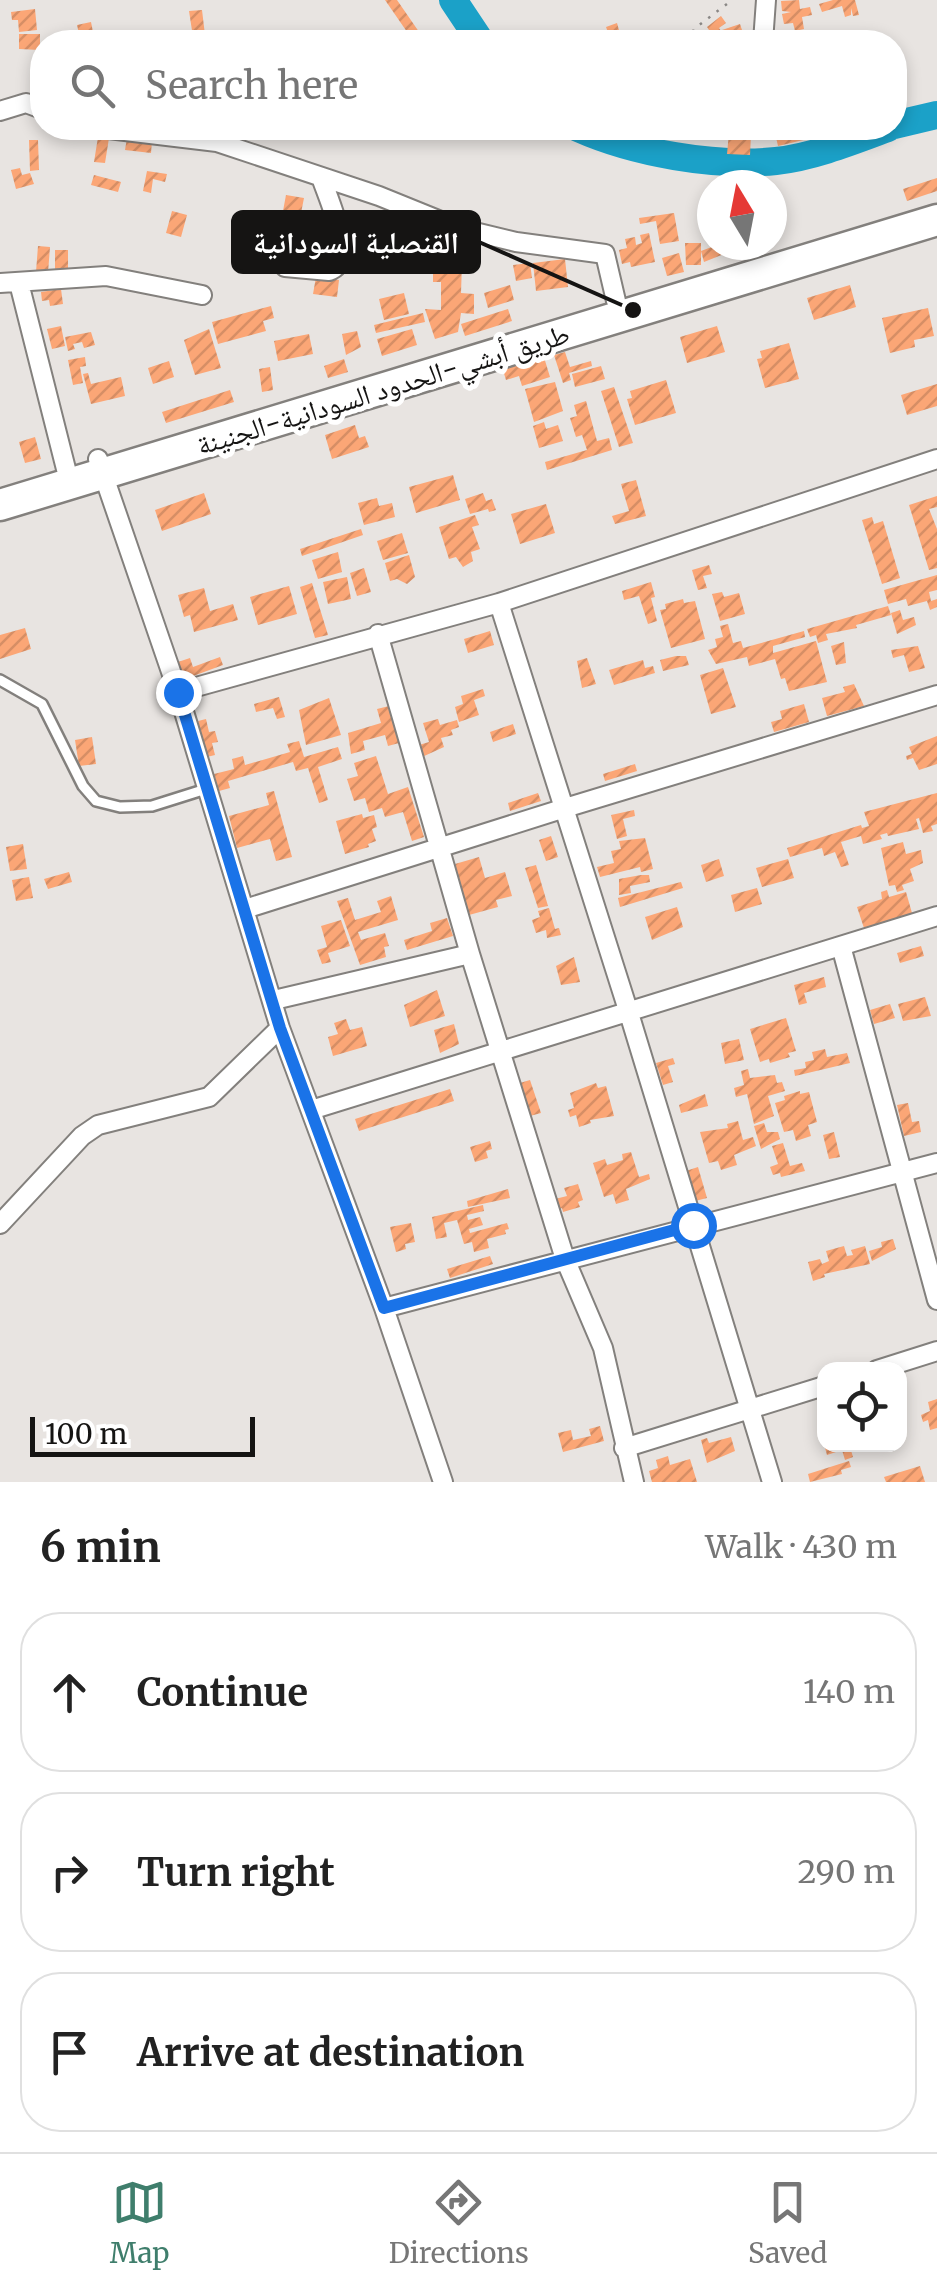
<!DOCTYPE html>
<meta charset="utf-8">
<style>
body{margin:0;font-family:Merriweather,"Noto Naskh Arabic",serif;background:#f2f2f2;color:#222}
.controls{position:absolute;right:30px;bottom:30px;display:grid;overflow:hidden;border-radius:20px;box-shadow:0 5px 15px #0003}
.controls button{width:90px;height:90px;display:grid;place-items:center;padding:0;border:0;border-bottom:2px solid #e0e0e0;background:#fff;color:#222;font:50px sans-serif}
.compass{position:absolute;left:697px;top:170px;width:90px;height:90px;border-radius:50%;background:#fff;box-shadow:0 5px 15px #0003;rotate:350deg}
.scale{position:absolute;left:30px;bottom:25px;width:225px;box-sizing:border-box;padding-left:10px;border:5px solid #151413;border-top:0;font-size:28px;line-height:35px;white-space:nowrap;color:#151413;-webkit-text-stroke:8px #fff;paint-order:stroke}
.stop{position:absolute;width:30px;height:30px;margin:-22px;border:8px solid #1a73e8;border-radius:50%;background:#fff}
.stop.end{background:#1a73e8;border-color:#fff;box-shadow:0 2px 10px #0008}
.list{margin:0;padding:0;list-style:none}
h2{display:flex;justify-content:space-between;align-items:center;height:130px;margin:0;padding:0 40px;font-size:42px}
h2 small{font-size:32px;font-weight:400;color:#767676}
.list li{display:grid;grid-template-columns:65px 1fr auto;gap:30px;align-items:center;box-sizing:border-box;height:160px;margin:0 20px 20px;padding:0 20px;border:2px solid #e0e0e0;border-radius:40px}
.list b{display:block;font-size:38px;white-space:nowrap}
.list em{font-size:32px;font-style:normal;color:#767676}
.icon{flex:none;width:55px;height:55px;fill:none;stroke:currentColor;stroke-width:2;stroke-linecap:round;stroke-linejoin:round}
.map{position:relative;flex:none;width:937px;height:1482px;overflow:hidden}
.search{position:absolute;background:#fff;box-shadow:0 5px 15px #0003;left:30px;right:30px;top:30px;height:110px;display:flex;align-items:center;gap:25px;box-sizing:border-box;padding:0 35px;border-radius:40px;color:#767676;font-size:38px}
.sheet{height:670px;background:#fff}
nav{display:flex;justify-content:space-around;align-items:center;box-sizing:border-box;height:140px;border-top:2px solid #e0e0e0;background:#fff;font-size:28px;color:#767676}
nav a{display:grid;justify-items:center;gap:5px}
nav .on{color:#3f7e6c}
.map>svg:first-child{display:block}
</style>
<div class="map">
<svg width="937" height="1482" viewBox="0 0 937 1482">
<defs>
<pattern id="building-hatch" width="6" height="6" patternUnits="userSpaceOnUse" patternTransform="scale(2.5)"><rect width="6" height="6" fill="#fba676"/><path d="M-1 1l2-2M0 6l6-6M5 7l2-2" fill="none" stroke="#d68e65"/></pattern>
</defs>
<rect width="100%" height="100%" fill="#e8e4e1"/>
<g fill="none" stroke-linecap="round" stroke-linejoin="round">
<path stroke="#1ba1c8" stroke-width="28" d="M 453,0 L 481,42
M 894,125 L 937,115
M 578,128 C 634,153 714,167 776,161 C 813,157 853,141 888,128"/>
</g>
<path fill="url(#building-hatch)" d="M 385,0 L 397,0 L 426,42 L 414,42 Z
M 799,0 L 800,9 L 810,7 L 812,15 L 802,17 L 804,29 L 795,31 L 793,23 L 784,24 L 782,14 L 791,12 L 782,11 L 781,1 Z
M 833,0 L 855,0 L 859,15 L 853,16 L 851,8 L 851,15 L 845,17 L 842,6 L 822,12 L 819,4 Z
M 35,9 L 37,30 L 19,32 L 18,20 L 12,20 L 11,12 Z
M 202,10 L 205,35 L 193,37 L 189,11 Z
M 721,16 L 726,23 L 719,28 L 721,31 L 702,42 L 699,38 L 709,30 L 707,27 Z
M 91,22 L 95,42 L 81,42 L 77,25 Z
M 617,23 L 622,41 L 599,42 L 598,38 L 609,35 L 606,27 Z
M 740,24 L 746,42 L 727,42 L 722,30 Z
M 19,34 L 40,34 L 40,50 L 19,49 Z
M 797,128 L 832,128 L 833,133 L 778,146 L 775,133 Z
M 729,133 L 751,135 L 750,155 L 727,154 Z
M 98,137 L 109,138 L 105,163 L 94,162 Z
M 127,138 L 152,141 L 151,153 L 125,150 Z
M 29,140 L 38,140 L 39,170 L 30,171 Z
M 20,168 L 22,175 L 30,173 L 34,184 L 16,189 L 11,170 Z
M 147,171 L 167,174 L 165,182 L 153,179 L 151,193 L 143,191 Z
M 94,175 L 121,182 L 118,192 L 91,185 Z
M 937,178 L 937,191 L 907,201 L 903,189 Z
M 286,195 L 304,198 L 301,213 L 283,211 Z
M 172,211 L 187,215 L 181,237 L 166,233 Z
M 386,211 L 406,216 L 404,226 L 398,224 L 400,234 L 389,236 Z
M 674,213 L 679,241 L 660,244 L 656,221 L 640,224 L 639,218 Z
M 649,233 L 655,262 L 631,267 L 630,262 L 622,264 L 619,250 L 627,248 L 625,239 L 635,237 L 636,245 L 642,243 L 640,235 Z
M 685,243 L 701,243 L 701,265 L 686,265 Z
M 717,245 L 744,245 L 744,246 L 704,262 L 701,251 Z
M 38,246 L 50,247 L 48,273 L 36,272 Z
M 55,250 L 68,250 L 68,271 L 55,271 Z
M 679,253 L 684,272 L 667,276 L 662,258 Z
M 565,259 L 568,287 L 536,291 L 533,263 Z
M 442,263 L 462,263 L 461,293 L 474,294 L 474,314 L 461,313 L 458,332 L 435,339 L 425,309 L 441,310 L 441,282 L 433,282 L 433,273 L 442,273 Z
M 530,263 L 532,278 L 516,281 L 513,265 Z
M 316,277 L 339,280 L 337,297 L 313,294 Z
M 510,285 L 514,300 L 488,308 L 484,293 Z
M 850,285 L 856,307 L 814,320 L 807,298 Z
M 61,289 L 63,304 L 50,306 L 49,300 L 42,301 L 41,292 Z
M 404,293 L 409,314 L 384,320 L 379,299 Z
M 271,306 L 274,318 L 263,321 L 266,331 L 218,344 L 212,322 Z
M 928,308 L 934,336 L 914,340 L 915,347 L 890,353 L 882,318 Z
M 508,309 L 512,321 L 465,336 L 461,324 Z
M 423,313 L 425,322 L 376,333 L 374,325 Z
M 61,326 L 65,346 L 52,349 L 47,329 Z
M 717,326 L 725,352 L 687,363 L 680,337 Z
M 209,329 L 221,368 L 195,375 L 184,340 Z
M 412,329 L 417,345 L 382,356 L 377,339 Z
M 357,331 L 361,347 L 346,355 L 342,334 Z
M 91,332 L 95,345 L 84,348 L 82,342 L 73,344 L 75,349 L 68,351 L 65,337 Z
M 309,334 L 313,354 L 278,361 L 274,341 Z
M 789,343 L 799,379 L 765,388 L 757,359 L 762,358 L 760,351 Z
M 565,352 L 570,367 L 591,361 L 592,366 L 569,373 L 571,380 L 563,383 L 554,355 Z
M 543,354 L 550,377 L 522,386 L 519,376 L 506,380 L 502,367 Z
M 85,357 L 86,366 L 80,367 L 83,383 L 73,385 L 68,360 Z
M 344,359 L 348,372 L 328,378 L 324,366 Z
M 169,361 L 174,377 L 153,384 L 148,368 Z
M 601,366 L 605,379 L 575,387 L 572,374 Z
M 270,367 L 273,390 L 262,392 L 259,369 Z
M 88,373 L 91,384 L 121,377 L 125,396 L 91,404 L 83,374 Z
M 666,380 L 676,413 L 635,425 L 627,399 L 632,398 L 630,391 Z
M 555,382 L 563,411 L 534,422 L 525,389 Z
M 937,384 L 937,406 L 907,415 L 901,395 Z
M 614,387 L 633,443 L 619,447 L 601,391 Z
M 230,390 L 234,402 L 166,423 L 162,412 Z
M 586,401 L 597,441 L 609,438 L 612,450 L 547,470 L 545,462 L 587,450 L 582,435 L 576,437 L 570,418 L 577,416 L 574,405 Z
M 544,422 L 546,429 L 558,425 L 563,441 L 539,448 L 533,426 Z
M 355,425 L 359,438 L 365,436 L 369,447 L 332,459 L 325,435 Z
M 35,437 L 41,459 L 25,463 L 19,442 Z
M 453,475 L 460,500 L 416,513 L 409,487 Z
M 636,480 L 646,516 L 615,524 L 612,516 L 629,511 L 621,484 Z
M 204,493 L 211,514 L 162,531 L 155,510 Z
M 483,493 L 486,501 L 492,499 L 496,510 L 489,512 L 488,509 L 470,514 L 465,499 Z
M 937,496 L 937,507 L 929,509 L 937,529 L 937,568 L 929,570 L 909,505 Z
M 377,498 L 379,506 L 392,503 L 395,517 L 364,525 L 358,503 Z
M 546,504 L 555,533 L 520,544 L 511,514 Z
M 475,515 L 479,525 L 472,527 L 480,549 L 471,552 L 473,561 L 463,567 L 456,557 L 449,559 L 439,527 Z
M 872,517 L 874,524 L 883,521 L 900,578 L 882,584 L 862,520 Z
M 361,529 L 363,535 L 302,556 L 300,549 Z
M 402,533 L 408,553 L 383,560 L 377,541 Z
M 338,552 L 342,572 L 318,579 L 312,560 Z
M 409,555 L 415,577 L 407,584 L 397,579 L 390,581 L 385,563 Z
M 709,565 L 712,574 L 703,576 L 707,588 L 698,590 L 692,570 Z
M 364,568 L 371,592 L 357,596 L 350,573 Z
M 937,575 L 937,590 L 929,592 L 931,601 L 937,599 L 937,607 L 930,610 L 927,601 L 908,606 L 906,599 L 888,604 L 884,590 Z
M 347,577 L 351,599 L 328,604 L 323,582 Z
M 651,582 L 655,597 L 651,598 L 657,621 L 648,624 L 639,596 L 624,600 L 622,591 Z
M 312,583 L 328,635 L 315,638 L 300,587 Z
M 289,586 L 297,614 L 258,625 L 250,597 Z
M 204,588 L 210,611 L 233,604 L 238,620 L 194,632 L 190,615 L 184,617 L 178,595 Z
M 722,592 L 724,597 L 739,593 L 745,614 L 720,621 L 712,594 Z
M 683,599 L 684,603 L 695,601 L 705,639 L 671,648 L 660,610 L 666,609 L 665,604 Z
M 888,606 L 891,615 L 856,625 L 857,628 L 826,634 L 828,640 L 818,643 L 816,635 L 810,637 L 807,629 Z
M 900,610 L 903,620 L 914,617 L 916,625 L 897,634 L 891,613 Z
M 728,624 L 733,643 L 741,641 L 743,648 L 804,631 L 805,637 L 773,646 L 773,653 L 816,641 L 827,682 L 789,691 L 785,678 L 781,679 L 775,659 L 749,666 L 747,657 L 716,664 L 708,650 L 717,647 L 715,639 L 723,637 L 720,626 Z
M 25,628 L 31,649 L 0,659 L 0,635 Z
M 490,631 L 494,645 L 468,653 L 464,639 Z
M 844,642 L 846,663 L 836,665 L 831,646 Z
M 918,646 L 925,668 L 909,672 L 904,655 L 893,658 L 891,650 Z
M 676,656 L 686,656 L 689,665 L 663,671 L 660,660 Z
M 220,657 L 223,665 L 185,679 L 178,662 L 190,658 L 193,667 Z
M 587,658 L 596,684 L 582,688 L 577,661 Z
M 643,660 L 645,668 L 653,666 L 655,673 L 614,685 L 609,670 Z
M 723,668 L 736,707 L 711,714 L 700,675 Z
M 854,684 L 864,706 L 827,716 L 822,698 L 845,692 L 843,687 Z
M 483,689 L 485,696 L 474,700 L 479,715 L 459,722 L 455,707 L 463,704 L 461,696 Z
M 279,697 L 285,717 L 277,719 L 273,708 L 256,712 L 254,704 Z
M 329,698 L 341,735 L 306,745 L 299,710 Z
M 804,704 L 809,722 L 774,732 L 771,722 L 782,719 L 780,711 Z
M 389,706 L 399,743 L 388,746 L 385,735 L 363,741 L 365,750 L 351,754 L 348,733 L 381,723 L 377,709 Z
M 206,719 L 209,732 L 215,731 L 218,742 L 212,743 L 215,755 L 207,757 L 198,721 Z
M 438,719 L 440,725 L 457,720 L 459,727 L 451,730 L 453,735 L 441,738 L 444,747 L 422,757 L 419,745 L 429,742 L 423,723 Z
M 513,724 L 516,734 L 493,742 L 490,732 Z
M 937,736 L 937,764 L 919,770 L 913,758 L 907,760 L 906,756 L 912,754 L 909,747 Z
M 92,737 L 96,764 L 79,766 L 75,740 Z
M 299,741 L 304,757 L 338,747 L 342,759 L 318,767 L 328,800 L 319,803 L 308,768 L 296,771 L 293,762 L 228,781 L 230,788 L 219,791 L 214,774 L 234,769 L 232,759 L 243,756 L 245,765 L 290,752 L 287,744 Z
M 376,756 L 388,794 L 408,787 L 424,837 L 412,841 L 403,812 L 385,817 L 382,808 L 369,812 L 365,798 L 354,801 L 347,779 L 358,776 L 354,763 Z
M 635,764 L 637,771 L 605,781 L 603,774 Z
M 274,791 L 292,857 L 276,861 L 270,839 L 237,848 L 229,816 L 269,805 L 266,793 Z
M 538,793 L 541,801 L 510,811 L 508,803 Z
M 937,793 L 937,824 L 931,826 L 933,831 L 923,833 L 919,818 L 916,819 L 919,829 L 888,836 L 887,833 L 880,835 L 882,839 L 863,844 L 861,836 L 841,842 L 849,865 L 841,867 L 835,852 L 824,856 L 822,848 L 790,857 L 787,848 L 861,825 L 862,828 L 869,826 L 864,812 Z
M 634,810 L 635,816 L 623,819 L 627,836 L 617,839 L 611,815 Z
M 362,814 L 363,818 L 374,815 L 377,827 L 372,829 L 376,841 L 368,844 L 369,847 L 345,854 L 336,821 Z
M 551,836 L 558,857 L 546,861 L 539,840 Z
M 645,838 L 653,869 L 641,872 L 640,867 L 600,877 L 597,867 L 614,863 L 611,851 L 621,849 L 619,841 Z
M 903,842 L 906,854 L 921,850 L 923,863 L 910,869 L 914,881 L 902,885 L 904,890 L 897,892 L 895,885 L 889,886 L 881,848 Z
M 23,844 L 27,869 L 10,871 L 6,847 Z
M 479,857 L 485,878 L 505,872 L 512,896 L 496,900 L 498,907 L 469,915 L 455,864 Z
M 719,859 L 724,876 L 706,882 L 701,865 Z
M 788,859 L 794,878 L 762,887 L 756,868 Z
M 536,865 L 548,906 L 538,908 L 525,868 Z
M 69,872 L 72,882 L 48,889 L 44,879 Z
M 641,875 L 649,875 L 650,882 L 630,886 L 631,893 L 619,895 L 619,879 Z
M 29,877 L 33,898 L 16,901 L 12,880 Z
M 681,882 L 683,888 L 620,907 L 618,898 Z
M 757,888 L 762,904 L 735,912 L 731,895 Z
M 887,890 L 889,897 L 906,892 L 912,913 L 864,928 L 857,907 L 882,899 L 881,892 Z
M 391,896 L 398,920 L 358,932 L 361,940 L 385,933 L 389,946 L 384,947 L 386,957 L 360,965 L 337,901 L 348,898 L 355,920 L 381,912 L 377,901 Z
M 677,907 L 683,927 L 652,940 L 645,917 Z
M 549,908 L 555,929 L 559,928 L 561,935 L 547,938 L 546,930 L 536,933 L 532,920 L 540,917 L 538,911 Z
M 447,918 L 453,936 L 407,950 L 404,940 L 432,931 L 430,923 Z
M 341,920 L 350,946 L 328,953 L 331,962 L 322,964 L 317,950 L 327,947 L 321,926 Z
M 921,946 L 924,956 L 900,963 L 897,953 Z
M 574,957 L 580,982 L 561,985 L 556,966 Z
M 824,977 L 826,987 L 804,993 L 807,1003 L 799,1005 L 794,985 Z
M 437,990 L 445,1016 L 410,1027 L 404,1005 Z
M 925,997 L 931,1016 L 903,1021 L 898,1004 Z
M 890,1004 L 895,1018 L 874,1024 L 870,1010 Z
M 786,1018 L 796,1051 L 788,1053 L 790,1057 L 770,1063 L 769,1059 L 760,1062 L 750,1029 Z
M 346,1019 L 350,1030 L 362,1027 L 367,1046 L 333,1056 L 328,1037 L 338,1034 L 334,1023 Z
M 454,1024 L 459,1044 L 440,1053 L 434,1030 Z
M 739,1039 L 744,1060 L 725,1064 L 721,1043 Z
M 825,1049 L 827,1057 L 847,1053 L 850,1063 L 795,1076 L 794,1070 L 806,1068 L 805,1062 L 814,1060 L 812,1052 Z
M 673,1058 L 675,1064 L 668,1066 L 673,1082 L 663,1085 L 656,1063 Z
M 748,1069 L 750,1078 L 775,1075 L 777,1083 L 782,1082 L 785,1091 L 768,1096 L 774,1116 L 754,1124 L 747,1094 L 736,1097 L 734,1088 L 744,1085 L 741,1071 Z
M 530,1080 L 541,1113 L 530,1116 L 520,1083 Z
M 596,1083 L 598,1088 L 606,1086 L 614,1116 L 590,1120 L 591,1123 L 579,1127 L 576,1115 L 570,1117 L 568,1110 L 574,1108 L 570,1093 Z
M 450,1089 L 454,1101 L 359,1131 L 355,1119 Z
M 800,1091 L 800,1094 L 809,1092 L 817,1122 L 808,1125 L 811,1136 L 796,1141 L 793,1130 L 784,1132 L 775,1103 L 785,1100 L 784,1096 Z
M 705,1094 L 708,1106 L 681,1113 L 679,1105 Z
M 908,1103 L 912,1122 L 919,1121 L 921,1132 L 904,1136 L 897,1105 Z
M 738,1121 L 743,1140 L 753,1137 L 756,1146 L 734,1155 L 737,1165 L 721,1170 L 718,1161 L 709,1163 L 700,1132 L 728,1128 L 727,1124 Z
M 764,1123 L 767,1132 L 778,1132 L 780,1139 L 761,1149 L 754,1126 Z
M 834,1132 L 840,1157 L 829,1159 L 823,1135 Z
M 490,1141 L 492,1149 L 486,1151 L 488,1158 L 475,1162 L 470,1147 Z
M 783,1143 L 790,1166 L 802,1163 L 805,1171 L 781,1177 L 780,1173 L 773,1175 L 770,1167 L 778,1164 L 772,1146 Z
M 631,1152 L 639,1177 L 649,1174 L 650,1179 L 626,1189 L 629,1200 L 616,1204 L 613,1194 L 604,1197 L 593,1163 L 605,1159 L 607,1165 L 623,1160 L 622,1154 Z
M 698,1167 L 707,1198 L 695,1201 L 686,1171 Z
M 578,1184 L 583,1200 L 578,1202 L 580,1207 L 563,1212 L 562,1208 L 558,1210 L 555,1199 L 567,1196 L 564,1188 Z
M 508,1189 L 510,1198 L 468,1207 L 467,1201 Z
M 483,1205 L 484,1211 L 467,1215 L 468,1220 L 480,1217 L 483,1225 L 469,1229 L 470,1233 L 507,1223 L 509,1229 L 505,1230 L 506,1234 L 487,1239 L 489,1248 L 474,1252 L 472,1242 L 464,1244 L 457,1220 L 444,1223 L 447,1237 L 436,1239 L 432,1217 Z
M 411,1223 L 415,1242 L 405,1244 L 406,1249 L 396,1252 L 390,1227 Z
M 893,1239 L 896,1249 L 872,1261 L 869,1251 L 882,1247 L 881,1242 Z
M 844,1246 L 847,1256 L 853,1255 L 851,1250 L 865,1246 L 870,1264 L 824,1274 L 825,1277 L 813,1281 L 808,1262 L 820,1259 L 822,1264 L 829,1261 L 826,1251 Z
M 490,1256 L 493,1264 L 450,1278 L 447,1269 Z
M 937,1399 L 937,1428 L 930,1430 L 928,1420 L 923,1422 L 921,1415 L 930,1411 L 928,1402 Z
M 600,1426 L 604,1441 L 563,1452 L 558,1433 L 571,1430 L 573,1440 L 591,1436 L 589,1429 Z
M 731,1437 L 735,1451 L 707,1463 L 701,1440 L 707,1438 L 709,1443 Z
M 824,1444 L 857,1444 L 857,1445 L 850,1447 L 853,1457 L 845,1460 L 842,1450 L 827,1455 Z
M 668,1456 L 670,1465 L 690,1459 L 697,1482 L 652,1482 L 649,1471 L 658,1468 L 656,1460 Z
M 849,1461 L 851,1467 L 841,1470 L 842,1474 L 810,1482 L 808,1474 Z
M 920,1466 L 925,1482 L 886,1482 L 884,1477 Z"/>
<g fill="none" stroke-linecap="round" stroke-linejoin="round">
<defs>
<path id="service" d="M 0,680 L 42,704 L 83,786 L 96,801 L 120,807 L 152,806 L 206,789"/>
<path id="minor" d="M 763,42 L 766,0
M 0,111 L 26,103 L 42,109
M 100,128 L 217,142 L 379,196 L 458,228 L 516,242 L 605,254 L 616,301
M 285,267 L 329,271 C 358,261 328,199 321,177
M 0,283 L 106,276 L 202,295
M 19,283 L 66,469
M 98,459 L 178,692 L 280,1028 L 384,1308 L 443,1482
M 499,603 L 628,1010 L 772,1482
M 378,634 L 470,954 L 565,1259 L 603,1348 L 634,1482
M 178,692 L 499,603 L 937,459
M 245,909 L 565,808 L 937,695
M 841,946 L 937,1300
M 274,1000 L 470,954
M 311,1110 L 937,916
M 0,1224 L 82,1136 L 98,1125 L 209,1097 L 280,1028
M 384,1308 L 937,1163
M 877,1370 L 937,1351
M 624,1448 L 824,1386"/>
<path id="trunk" d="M 0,505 L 937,220"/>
</defs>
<use href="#service" stroke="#83807d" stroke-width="14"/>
<use href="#minor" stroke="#83807d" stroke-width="22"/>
<use href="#trunk" stroke="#83807d" stroke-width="35"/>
<path stroke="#8a8785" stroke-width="2.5" stroke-dasharray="2.5 8" stroke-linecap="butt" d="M 690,42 L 694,29 L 732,0
M 894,71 L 900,72"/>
<use href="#service" stroke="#fff" stroke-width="9"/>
<use href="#minor" stroke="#fff" stroke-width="18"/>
<use href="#trunk" stroke="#fff" stroke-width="30"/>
</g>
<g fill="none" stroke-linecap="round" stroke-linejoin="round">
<path stroke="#1a73e8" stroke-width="12" d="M 178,692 L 280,1028 L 384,1308 L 693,1225"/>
</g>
<g text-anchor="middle" stroke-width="10" stroke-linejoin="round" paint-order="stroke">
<g font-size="28" fill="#151413" stroke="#fff">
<text transform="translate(383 389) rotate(-17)" y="10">طريق أبشي-الحدود السودانية-الجنينة</text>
</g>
</g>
<path fill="none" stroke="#151413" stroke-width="4" d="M633 310L479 242"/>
<circle fill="#151413" stroke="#fff" stroke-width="4" cx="633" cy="310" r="10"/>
<rect fill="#151413" stroke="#151413" stroke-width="4" x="233" y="212" width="246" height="60" rx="10"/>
<g font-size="30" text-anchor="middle" font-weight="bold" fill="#fff">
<text x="356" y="253">القنصلية السودانية</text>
</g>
</svg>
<div class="controls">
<button><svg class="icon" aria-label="locate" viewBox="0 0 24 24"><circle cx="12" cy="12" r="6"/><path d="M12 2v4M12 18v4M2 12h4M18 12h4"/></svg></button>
</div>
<svg class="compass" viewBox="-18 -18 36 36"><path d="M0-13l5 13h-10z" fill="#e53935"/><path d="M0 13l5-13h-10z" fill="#767676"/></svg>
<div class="scale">100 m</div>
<div class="stop" style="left:693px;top:1225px"></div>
<div class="stop end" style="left:178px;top:692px"></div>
<div class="search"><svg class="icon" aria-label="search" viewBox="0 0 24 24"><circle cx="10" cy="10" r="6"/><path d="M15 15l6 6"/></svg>Search here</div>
</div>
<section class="sheet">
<h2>6 min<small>Walk · 430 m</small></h2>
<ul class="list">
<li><svg class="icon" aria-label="ahead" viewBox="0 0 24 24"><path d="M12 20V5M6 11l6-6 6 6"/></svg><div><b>Continue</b></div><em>140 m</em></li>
<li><svg class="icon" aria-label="right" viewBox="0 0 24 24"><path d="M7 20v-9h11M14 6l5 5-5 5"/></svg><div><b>Turn right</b></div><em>290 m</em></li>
<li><svg class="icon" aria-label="arrive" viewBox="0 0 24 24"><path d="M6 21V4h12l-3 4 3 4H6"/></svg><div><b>Arrive at destination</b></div></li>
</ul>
</section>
<nav>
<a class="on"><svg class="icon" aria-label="map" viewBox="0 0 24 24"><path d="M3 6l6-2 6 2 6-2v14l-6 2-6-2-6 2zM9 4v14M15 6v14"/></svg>Map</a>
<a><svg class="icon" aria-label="directions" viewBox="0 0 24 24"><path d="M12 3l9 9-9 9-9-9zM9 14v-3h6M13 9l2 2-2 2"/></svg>Directions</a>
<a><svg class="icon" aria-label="saved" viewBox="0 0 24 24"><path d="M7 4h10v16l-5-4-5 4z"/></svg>Saved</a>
</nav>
